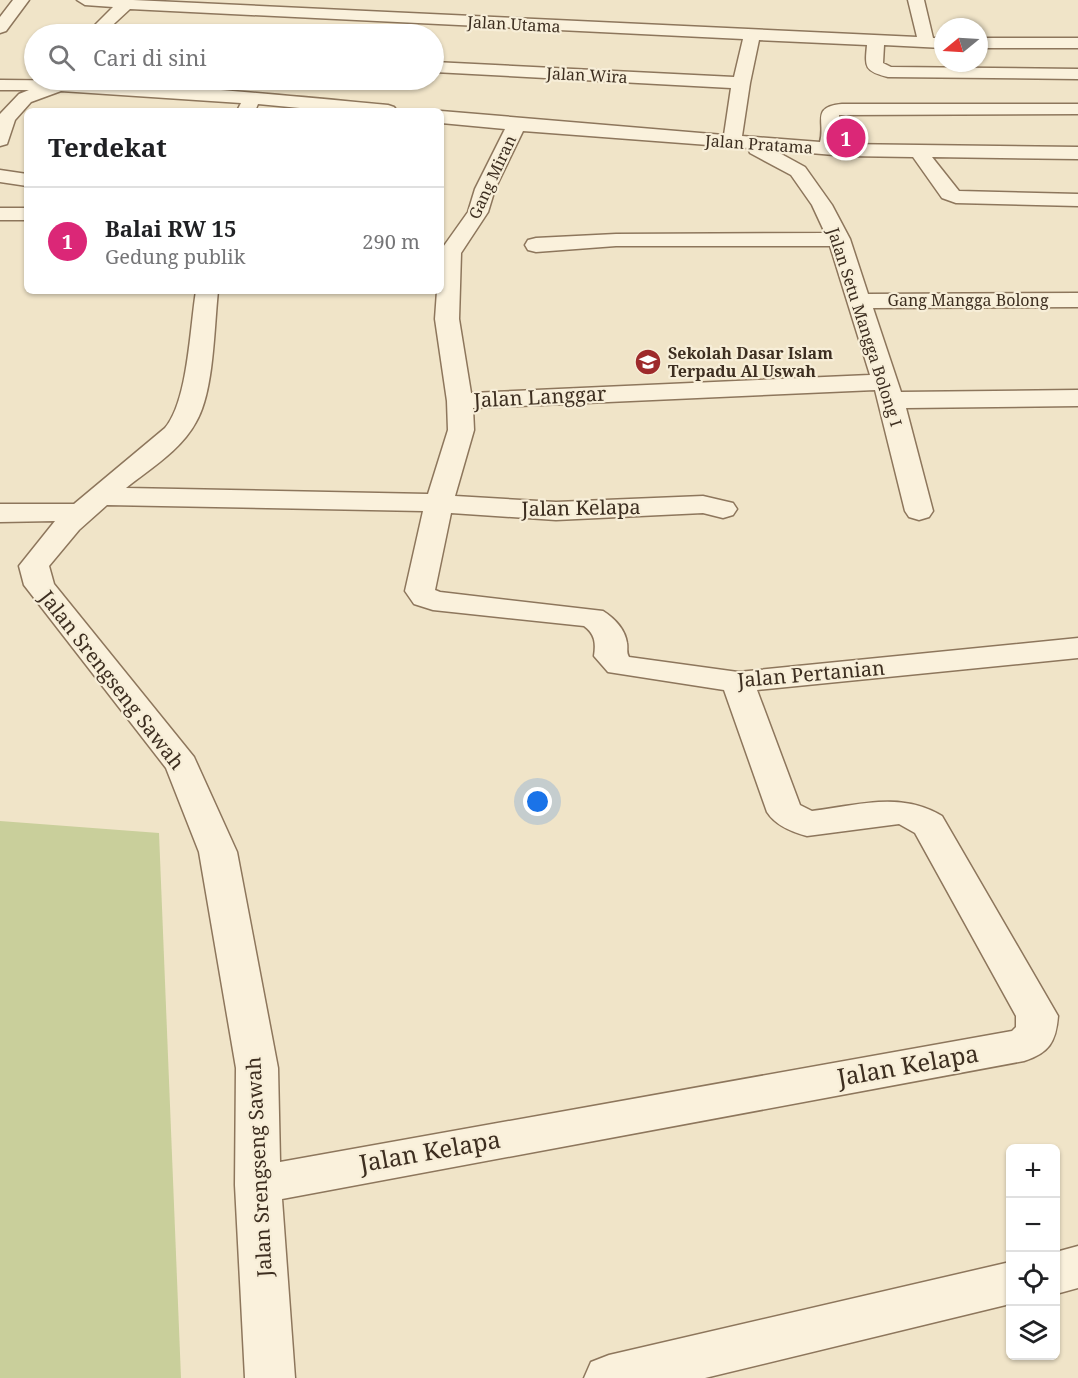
<!DOCTYPE html>
<html lang="id">
<meta charset="utf-8">
<style>
body{margin:0;font-family:"Noto Serif",serif;background:#f6f6f6;color:#202124}
.controls{position:absolute;right:18px;bottom:18px;display:grid;overflow:hidden;border-radius:9px;box-shadow:0 2px 4px #0004}
.controls button{width:54px;height:54px;display:grid;place-items:center;padding:0;border:0;border-bottom:2px solid #e0e0e0;background:#fff;color:#202124;font:30px sans-serif}
.compass{position:absolute;left:934px;top:18px;width:54px;height:54px;border-radius:50%;background:#fff;box-shadow:0 2px 4px #0004;rotate:252deg}
.you{position:absolute;left:538px;top:802px;width:21px;height:21px;margin:-15px;border:4px solid #fff;border-radius:50%;background:#1a73e8;box-shadow:0 0 0 9px #1a73e833}
.badge{display:grid;place-items:center;width:39px;height:39px;border-radius:50%;background:#db2777;color:#fff;font-size:20px;font-weight:700}
.pin{position:absolute;translate:-50% -50%;border:3px solid #fff;box-shadow:0 2px 6px #0006}
.list{margin:0;padding:0;list-style:none}
h2{display:flex;justify-content:space-between;align-items:center;height:78px;margin:0;padding:0 24px;font-size:26px}
h2 small{font-size:20px;font-weight:400;color:#757577}
.list li{display:grid;grid-template-columns:39px 1fr auto;gap:18px;align-items:center;box-sizing:border-box;height:108px;padding:0 24px;border-top:2px solid #e0e0e0}
.list b{display:block;font-size:22px;white-space:nowrap}
.list p{margin:0;font-size:20px;white-space:nowrap;color:#757577}
.list em{font-size:20px;font-style:normal;color:#757577}
.icon{flex:none;width:33px;height:33px;fill:none;stroke:currentColor;stroke-width:2;stroke-linecap:round;stroke-linejoin:round}
.map{position:relative;flex:none;width:1078px;height:1378px;overflow:hidden}
.search{position:absolute;background:#fff;box-shadow:0 2px 4px #0004;left:24px;top:24px;width:420px;height:66px;display:flex;align-items:center;gap:15px;box-sizing:border-box;padding:0 21px;border-radius:33px;color:#757577;font-size:22px}
.panel{position:absolute;background:#fff;box-shadow:0 2px 4px #0004;left:24px;top:108px;width:420px;height:186px;border-radius:9px}
.map>svg:first-child{display:block}
</style>
<div class="map">
<svg width="1078" height="1378" viewBox="0 0 1078 1378">
<rect width="100%" height="100%" fill="#f0e4c8"/>
<path fill="#c9cf9b" d="M 0,821 L 159,833 L 181,1378 L 0,1378 Z"/>
<g fill="none" stroke-linecap="round" stroke-linejoin="round">
<defs>
<path id="minor" d="M 13,0 L 29,0 L 6,31 L 0,33 L 0,17 Z
M 77,0 L 133,0 L 917,37 L 908,0 L 924,0 L 933,38 L 943,38 L 943,48 L 884,45 L 883,63 L 891,67 L 1078,69 L 1078,79 L 888,77 C 864,71 865,67 867,45 L 759,40 L 750,83 L 742,136 L 820,142 C 826,122 810,107 842,104 L 1078,104 L 1078,114 L 839,115 L 840,144 L 1078,147 L 1078,159 L 932,157 L 959,191 L 1078,194 L 1078,206 L 956,203 L 942,198 L 913,157 L 846,156 L 774,150 L 805,167 L 832,205 L 850,239 L 868,294 L 1078,293 L 1078,307 L 873,308 L 901,392 L 1078,390 L 1078,406 L 906,408 L 933,511 L 929,517 L 919,520 L 909,517 L 905,511 L 875,390 L 473,408 L 474,430 L 455,496 L 556,502 L 703,496 L 733,503 L 737,509 L 733,515 L 723,518 L 703,513 L 556,520 L 451,513 L 435,590 L 440,592 L 603,611 C 614,618 625,629 627,643 C 628,649 626,652 629,657 L 738,672 L 1078,638 L 1078,658 L 757,690 L 800,805 L 812,811 C 858,805 901,791 942,816 L 1058,1016 C 1056,1042 1049,1053 1024,1061 L 282,1199 L 295,1378 L 245,1378 L 235,1185 L 236,1068 L 199,852 L 166,768 L 24,585 L 19,566 L 55,521 L 0,522 L 0,504 L 74,504 L 165,428 C 188,401 190,327 196,291 L 218,291 C 214,327 214,392 196,422 C 181,450 151,468 126,488 L 428,494 L 448,430 L 447,401 L 435,319 L 437,291 L 441,291 L 441,250 L 468,212 L 475,189 L 505,129 L 441,123 L 441,111 L 724,135 L 731,88 L 434,72 L 434,62 L 734,77 L 743,39 L 130,9 L 103,34 L 86,34 L 113,7 L 85,5 ZM 523,131 L 748,148 L 750,153 L 791,175 L 812,205 L 825,233 L 616,234 L 536,238 L 528,240 L 525,245 L 528,250 L 536,252 L 616,246 L 830,246 L 870,375 L 471,393 L 459,319 L 461,253 L 488,212 L 495,189 ZM 107,505 L 423,511 L 405,591 L 414,604 L 433,610 L 584,626 C 595,634 596,643 594,656 L 608,672 L 724,690 L 767,812 C 776,826 792,832 807,836 L 899,824 L 915,833 L 1016,1016 L 1016,1027 L 1012,1031 L 280,1162 L 278,1068 L 237,852 L 194,757 L 54,584 L 49,566 L 79,530 Z
M 979,38 L 1078,38 L 1078,48 L 979,48 Z
M 0,80 C 130,80 259,93 388,105 L 394,107 L 397,111 L 331,111 L 258,104 L 255,111 L 237,111 L 241,103 L 61,91 L 31,102 L 15,120 L 7,144 L 0,146 L 0,114 L 19,94 L 29,90 L 0,90 Z
M 0,170 L 27,174 L 27,186 L 0,182 Z
M 0,208 L 27,208 L 27,220 L 0,220 Z
M 1078,1246 L 1078,1288 L 1056,1294 L 1056,1252 Z
M 1010,1262 L 1010,1304 L 705,1378 L 584,1378 L 591,1362 L 609,1355 Z"/>
</defs>
<use href="#minor" stroke="#8d765c" stroke-width="3"/>
<use href="#minor" fill="#faf1dc" fill-rule="evenodd"/>
</g>
<defs>
<symbol id="school-disc" viewBox="-11 -11 22 22"><circle r="9.5" fill="#9e2a2b" stroke="#f7eed8"/><path d="M0-5L7-2L0 1L-7-2ZM-4 1L0 2.5L4 1V4Q0 6-4 4Z" fill="#fff"/></symbol>
</defs>
<g fill-rule="evenodd">
<use href="#school-disc" x="633" y="347" width="30" height="30"/>
</g>
<g text-anchor="middle" stroke-width="4.5" stroke-linejoin="round" paint-order="stroke">
<g font-size="16" fill="#3d2e20" stroke="#f7eed8">
<text transform="translate(514 24) rotate(3)" y="6">Jalan Utama</text>
<text transform="translate(587 75) rotate(3)" y="6">Jalan Wira</text>
<text transform="translate(759 144) rotate(4)" y="6">Jalan Pratama</text>
<text transform="translate(492 177) rotate(-65)" y="6">Gang Miran</text>
<text x="968" y="306">Gang Mangga Bolong</text>
<text transform="translate(865 327) rotate(72)" y="6">Jalan Setu Mangga Bolong I</text>
</g>
<g font-size="16" font-weight="bold" fill="#3d2e20" stroke="#f7eed8" text-anchor="start">
<text x="668" y="359">Sekolah Dasar Islam<tspan x="668" dy="18">Terpadu Al Uswah</tspan></text>
</g>
<g font-size="20" fill="#3d2e20" stroke="#f7eed8">
<text transform="translate(540 397) rotate(-3)" y="7">Jalan Langgar</text>
<text transform="translate(581 508) rotate(-1)" y="7">Jalan Kelapa</text>
<text transform="translate(811 674) rotate(-5)" y="7">Jalan Pertanian</text>
<text transform="translate(112 680) rotate(52)" y="7">Jalan Srengseng Sawah</text>
<text transform="translate(259 1167) rotate(-93)" y="7">Jalan Srengseng Sawah</text>
</g>
<g font-size="24" fill="#3d2e20" stroke="#f7eed8">
<text transform="translate(908 1066) rotate(-10)" y="8">Jalan Kelapa</text>
<text transform="translate(430 1152) rotate(-10)" y="8">Jalan Kelapa</text>
</g>
</g>
</svg>
<div class="controls">
<button>+</button>
<button>−</button>
<button><svg class="icon" aria-label="locate" viewBox="0 0 24 24"><circle cx="12" cy="12" r="6"/><path d="M12 2v4M12 18v4M2 12h4M18 12h4"/></svg></button>
<button><svg class="icon" aria-label="layers" viewBox="0 0 24 24"><path d="M12 4l9 5-9 5-9-5zM3 14l9 5 9-5"/></svg></button>
</div>
<svg class="compass" viewBox="-18 -18 36 36"><path d="M0-13l5 13h-10z" fill="#e53935"/><path d="M0 13l5-13h-10z" fill="#757577"/></svg>
<div class="you"></div>
<div class="pin badge" style="left:846px;top:138px">1</div>
<div class="search"><svg class="icon" aria-label="search" viewBox="0 0 24 24"><circle cx="10" cy="10" r="6"/><path d="M15 15l6 6"/></svg>Cari di sini</div>
<section class="panel">
<h2>Terdekat<small></small></h2>
<ul class="list">
<li><span class="badge">1</span><div><b>Balai RW 15</b><p>Gedung publik</p></div><em>290 m</em></li>
</ul>
</section>
</div>
